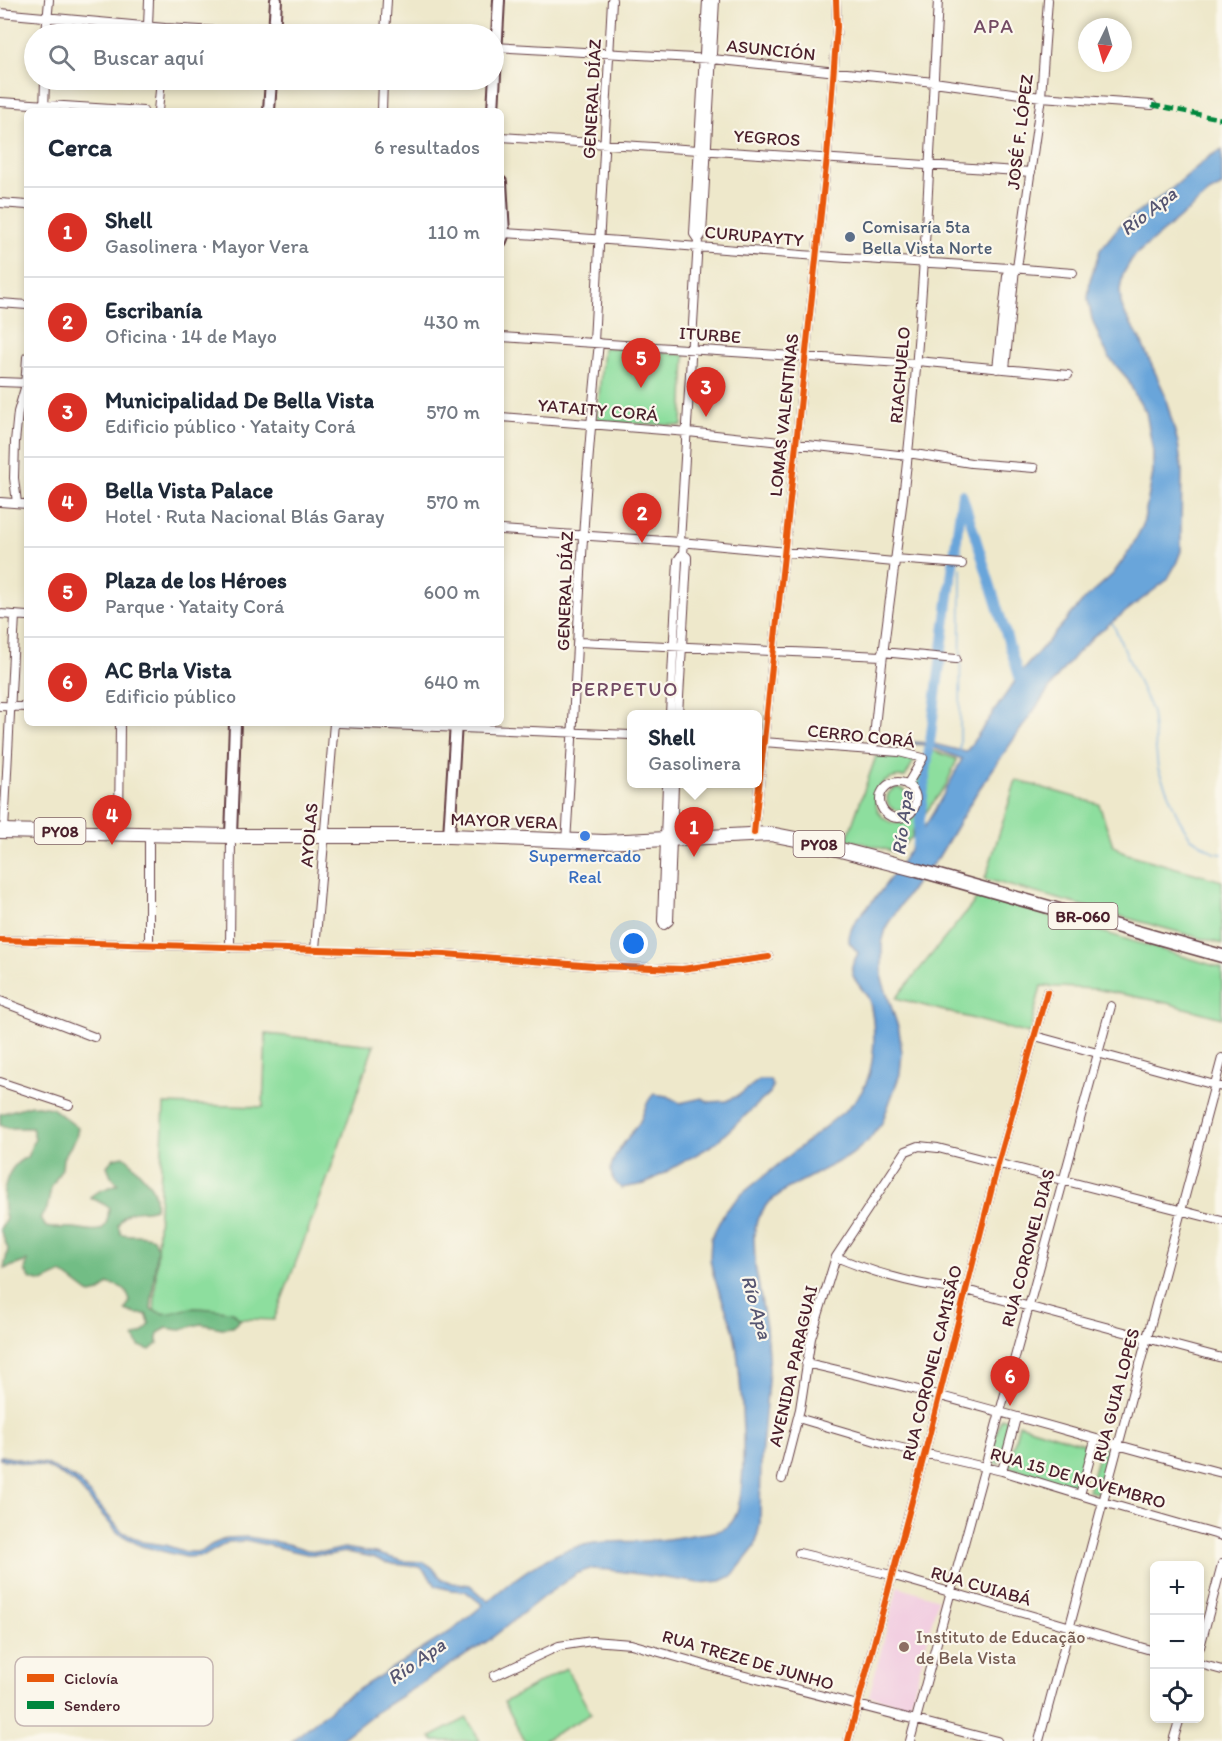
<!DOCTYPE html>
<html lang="es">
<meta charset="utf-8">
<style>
body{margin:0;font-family:Itim,sans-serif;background:#f2f2f3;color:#1f2937}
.controls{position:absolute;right:18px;bottom:18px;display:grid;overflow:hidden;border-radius:9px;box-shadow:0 3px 9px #0003}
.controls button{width:54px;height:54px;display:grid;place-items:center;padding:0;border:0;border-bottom:2px solid #e0e1e3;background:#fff;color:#1f2937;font:30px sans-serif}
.compass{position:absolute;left:1078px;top:18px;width:54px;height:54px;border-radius:50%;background:#fff;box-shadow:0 3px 9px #0003;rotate:185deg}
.you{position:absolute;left:634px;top:944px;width:21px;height:21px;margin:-15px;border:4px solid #fff;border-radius:50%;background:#1a73e8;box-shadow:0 0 0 9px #1a73e833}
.badge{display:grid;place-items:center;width:39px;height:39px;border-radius:50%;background:#d93025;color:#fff;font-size:20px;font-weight:700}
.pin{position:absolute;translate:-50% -50px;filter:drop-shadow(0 2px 3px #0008)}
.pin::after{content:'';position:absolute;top:32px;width:21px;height:18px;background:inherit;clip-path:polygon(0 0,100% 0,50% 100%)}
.popup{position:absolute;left:627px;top:710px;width:135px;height:78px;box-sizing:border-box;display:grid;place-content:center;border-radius:9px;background:#fff;filter:drop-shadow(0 2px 4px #0005);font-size:20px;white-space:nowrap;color:#747a83}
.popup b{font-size:22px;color:#1f2937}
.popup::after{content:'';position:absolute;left:50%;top:100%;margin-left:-12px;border:12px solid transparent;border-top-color:#fff}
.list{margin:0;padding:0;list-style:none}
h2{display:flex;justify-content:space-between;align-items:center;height:78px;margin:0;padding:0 24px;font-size:26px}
h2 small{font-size:20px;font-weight:400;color:#747a83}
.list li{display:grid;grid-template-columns:39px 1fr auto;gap:18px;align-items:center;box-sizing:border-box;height:90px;padding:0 24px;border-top:2px solid #e0e1e3}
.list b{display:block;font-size:22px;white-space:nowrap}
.list p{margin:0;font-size:20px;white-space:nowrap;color:#747a83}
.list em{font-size:20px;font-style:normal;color:#747a83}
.icon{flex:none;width:33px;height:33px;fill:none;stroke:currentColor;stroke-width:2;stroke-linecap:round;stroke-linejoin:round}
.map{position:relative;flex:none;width:1222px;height:1741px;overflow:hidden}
.search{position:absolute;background:#fff;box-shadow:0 3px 9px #0003;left:24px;top:24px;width:480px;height:66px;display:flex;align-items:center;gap:15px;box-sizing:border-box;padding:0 21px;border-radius:33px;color:#747a83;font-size:22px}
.panel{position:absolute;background:#fff;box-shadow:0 3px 9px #0003;left:24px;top:108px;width:480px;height:618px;border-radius:9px}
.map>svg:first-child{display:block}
</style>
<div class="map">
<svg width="1222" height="1741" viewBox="0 0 1222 1741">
<rect width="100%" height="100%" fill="#fbf7ec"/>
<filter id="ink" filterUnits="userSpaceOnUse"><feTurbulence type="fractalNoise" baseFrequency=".0167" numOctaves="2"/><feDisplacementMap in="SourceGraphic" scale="12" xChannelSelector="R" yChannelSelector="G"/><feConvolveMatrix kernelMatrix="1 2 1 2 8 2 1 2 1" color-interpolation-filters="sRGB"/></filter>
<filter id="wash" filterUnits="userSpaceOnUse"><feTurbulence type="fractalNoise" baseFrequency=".008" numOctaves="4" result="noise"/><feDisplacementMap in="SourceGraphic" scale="24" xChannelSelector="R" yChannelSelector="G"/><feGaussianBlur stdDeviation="1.35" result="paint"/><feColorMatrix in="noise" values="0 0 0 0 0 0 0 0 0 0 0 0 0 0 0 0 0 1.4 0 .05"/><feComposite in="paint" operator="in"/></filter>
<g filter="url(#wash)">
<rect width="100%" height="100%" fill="#eee8cb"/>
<path fill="#f2cfe1" d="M 898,1586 L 938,1599 L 910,1706 L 869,1696 Z"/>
<path fill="#8dde9e" stroke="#6c7e64" stroke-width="1.5" d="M 603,347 L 685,355 L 682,426 L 597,421 Z
M 931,750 L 956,759 L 956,762 L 946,785 L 913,830 L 912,837 L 895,852 L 847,839 L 876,756 L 915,759 L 905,777 C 860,775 872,831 904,822 C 910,820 916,815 919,810 C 923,800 920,791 915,783 L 931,754 Z
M 1016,780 L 1099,804 L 1113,845 L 1124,853 L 1222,881 L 1222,944 L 985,879 Z
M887 799a11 11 0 1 1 22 0a11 11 0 1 1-22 0Z
M 980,895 L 1222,968 L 1222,1018 L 1163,1002 L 1095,989 L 1041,986 L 1029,1034 L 896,998 Z
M 266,1034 L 374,1045 L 327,1180 L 274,1320 L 154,1315 L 164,1104 L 263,1107 Z
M 1001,1418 L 1011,1421 L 999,1464 L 989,1461 Z
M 1019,1424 L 1087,1445 L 1077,1488 L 1008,1467 Z
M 1100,1448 L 1110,1450 L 1098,1493 L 1088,1491 Z
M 566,1668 L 591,1714 L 542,1741 L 525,1741 L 504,1702 Z
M 467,1718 L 480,1741 L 434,1741 L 431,1737 Z"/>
<path fill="#72bd85" stroke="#5e6e58" stroke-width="1.5" d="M 31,1105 L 52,1108 L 78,1128 L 76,1138 L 63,1158 L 62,1168 L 51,1188 L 47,1209 L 40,1218 L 46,1227 C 55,1229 65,1227 74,1228 C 98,1231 107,1237 109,1207 L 90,1197 C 99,1189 107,1189 118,1184 L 111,1176 L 107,1166 L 114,1158 L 124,1156 C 132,1162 134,1167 141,1174 C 151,1185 157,1192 155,1208 C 137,1214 129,1205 118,1225 L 121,1234 C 133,1236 142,1234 153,1238 L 157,1248 L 151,1309 C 171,1319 175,1309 194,1308 C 206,1308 220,1310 233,1312 L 240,1320 L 232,1327 L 222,1328 L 201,1324 L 178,1330 L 167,1328 L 158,1333 L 158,1343 L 150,1350 L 139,1346 L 134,1337 L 144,1332 L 150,1324 L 146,1314 L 136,1314 L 125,1310 L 130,1301 C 126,1288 121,1285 108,1284 L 100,1292 L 90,1294 L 62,1273 L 43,1282 L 31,1279 L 25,1271 L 27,1261 L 4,1269 L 8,1249 L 0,1229 L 6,1219 C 0,1197 4,1167 27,1157 L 35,1138 L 32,1128 L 9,1128 L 0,1125 L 0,1114 Z"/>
<path fill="#69a5da" stroke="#5a6282" stroke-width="1.5" d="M 1222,150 L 1222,186 L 1209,193 L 1133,257 L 1123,274 L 1120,290 L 1121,303 L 1125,314 L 1140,339 L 1164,392 L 1178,443 L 1182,471 L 1181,526 L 1181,551 L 1176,564 L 1167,580 L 1094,636 L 1076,654 L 1058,676 L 977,792 L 938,858 L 917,881 L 887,925 L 882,943 L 882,979 L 899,1030 L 902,1053 L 900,1074 L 882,1123 L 867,1142 L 851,1155 L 785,1190 L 767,1204 L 757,1219 L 754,1235 L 755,1265 L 766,1327 L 769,1370 L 761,1459 L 760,1524 L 755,1547 L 732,1576 L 721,1581 L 700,1583 L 610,1570 L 590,1569 L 578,1573 L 543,1597 L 488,1641 L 376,1712 L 339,1741 L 292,1741 L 341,1700 L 453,1630 L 483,1605 L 465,1591 L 451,1590 L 436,1586 L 427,1573 L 420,1567 L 386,1563 L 373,1557 L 346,1552 L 328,1555 L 307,1554 L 250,1541 L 228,1542 L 204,1556 L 186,1557 L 141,1546 L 118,1533 L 75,1483 L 47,1467 L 0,1459 L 0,1456 L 46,1464 L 78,1480 L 121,1531 L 142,1542 L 165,1545 L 186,1552 L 201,1552 L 211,1545 L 227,1538 L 248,1537 L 288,1544 L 307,1550 L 327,1552 L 344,1548 L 375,1553 L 403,1561 L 424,1562 L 432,1567 L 442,1579 L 452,1583 L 470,1585 L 488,1601 C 519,1574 553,1549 594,1543 C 611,1541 628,1542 644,1541 C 662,1541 681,1537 698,1534 C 709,1533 720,1532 729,1525 C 753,1507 741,1360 733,1329 C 727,1309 717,1290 712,1269 L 710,1259 L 711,1238 L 725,1211 L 743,1193 L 847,1109 C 852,1104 858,1098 862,1091 C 876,1068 876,1029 870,1003 C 867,990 849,980 852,966 C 853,962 856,958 858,953 L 849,942 C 848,922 869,907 880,892 C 911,851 939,806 962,759 L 927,745 L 880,742 L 880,740 L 930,743 L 966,752 L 1022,671 L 1082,602 L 1113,574 L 1130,550 L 1143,525 L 1153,473 L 1153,451 L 1146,412 L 1136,397 L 1127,378 L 1111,360 L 1102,344 L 1092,319 L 1088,299 L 1090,280 L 1100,250 L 1121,224 L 1169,191 L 1210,156 Z
M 759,1080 L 770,1080 L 773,1086 L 770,1093 L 713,1145 L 645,1184 L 621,1188 C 616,1183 612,1180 611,1172 C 609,1159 631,1134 639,1123 C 645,1113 645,1101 654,1094 L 667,1096 L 680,1103 L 702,1098 L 709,1102 L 726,1101 L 739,1095 Z"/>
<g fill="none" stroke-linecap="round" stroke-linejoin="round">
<path stroke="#69a5da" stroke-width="1.5" d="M 961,561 L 962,494
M 1113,624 L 1152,712 L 1158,769 L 1179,819 L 1190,837 L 1215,853 L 1222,854
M 960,753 L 961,568"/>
<path stroke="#69a5da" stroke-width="10" d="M 916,850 L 962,494 L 1023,689"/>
</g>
</g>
<g filter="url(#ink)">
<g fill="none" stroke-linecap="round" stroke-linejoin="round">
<defs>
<path id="street" d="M 0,13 L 165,28 L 270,34
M 148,26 L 149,0
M 46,34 L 49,0
M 385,34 L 387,0
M 494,47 L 712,59 L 934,82 L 1041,97 L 1152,105
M 0,102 L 143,111
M 44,111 L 45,80
M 158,111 L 161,80
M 382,111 L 383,80
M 501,137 L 1031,172
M 0,203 L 27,205
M 504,233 C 609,239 713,249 818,256 C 903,262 988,265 1073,273
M 698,240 L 694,234 L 707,0
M 1017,268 L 1041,97 L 1048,0
M 0,303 L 27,305
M 501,337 L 916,364
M 594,342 L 612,0
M 917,361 L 1068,375
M 997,369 L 1008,267
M 1005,369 L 1015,268
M 0,382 L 27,383
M 501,417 L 688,432 L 908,456
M 908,453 L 971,463 L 1034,468
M 0,502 L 27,504
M 17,503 L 14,478 L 15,442 L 18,412 L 25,388 L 27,357
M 501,530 L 680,542 L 894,562
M 680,542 L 698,240 L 702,234 L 715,0
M 895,559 L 962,564
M 0,614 L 27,616
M 579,642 L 882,656
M 882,652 L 956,659
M 0,706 L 27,707
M 670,714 L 678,560 L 683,553 L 684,543
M 678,714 L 687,561 L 687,557 L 683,553
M 339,723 L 631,735
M 763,742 L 899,752 L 923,758 L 907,785
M 873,750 C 881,650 898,552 908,453 C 924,302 930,151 938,0
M880 800a18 18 0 1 1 36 0a18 18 0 1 1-36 0Z
M 667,784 L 662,921 L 664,925 L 669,921 L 674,784
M 4,831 L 15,615
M 119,832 L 120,723
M 754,833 L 827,157 L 837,27 L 836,0
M 566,842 C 577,675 581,509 599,343
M 0,940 L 445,954 L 594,966 L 682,969 L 769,957
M 149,945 L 149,833
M 230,948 L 231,836
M 315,949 L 334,723
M 0,1001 L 94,1037
M 1035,1036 L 1222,1087
M 0,1082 L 69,1105
M 836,1257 C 877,1274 922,1287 966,1290 L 1222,1358
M 806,1363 C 946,1394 1083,1437 1222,1473
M 798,1418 L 889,1445 L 1002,1471 L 1103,1502 L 1222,1536
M 1002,1471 L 1016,1418
M 782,1479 L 800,1409 L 811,1338 L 836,1257 L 906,1151 L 919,1146 L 938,1148 L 1222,1221
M 1080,1495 L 1095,1440
M 799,1553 L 891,1575 L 1154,1651
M 1200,1647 L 1222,1564
M 1200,1664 L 1222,1670
M 494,1676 L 559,1646 L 592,1641 L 631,1644 L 726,1671 L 997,1741
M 848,1741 L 925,1452 L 998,1164 L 1047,992
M 910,1741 L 1111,1006
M 1039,1741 L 1222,1058
M 1173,1741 L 1180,1718"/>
<path id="secondary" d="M 274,34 L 276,0
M 269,111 L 271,80
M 493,111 L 499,0
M 501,182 L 504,233 L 501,241
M 231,836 L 235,723
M 449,836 L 456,723"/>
<path id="primary" d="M 914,869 L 1222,956"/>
<path id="highway" d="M 0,831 L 231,836 L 449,836 L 605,842 L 770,834 L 806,841 L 914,869"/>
</defs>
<use href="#street" stroke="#633d43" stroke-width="10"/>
<use href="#secondary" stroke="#633d43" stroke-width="14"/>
<use href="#primary" stroke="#633d43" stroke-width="15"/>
<use href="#highway" stroke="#633d43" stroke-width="16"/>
<use href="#street" stroke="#fff" stroke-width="8"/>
<use href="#secondary" stroke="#fff" stroke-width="10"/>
<use href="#primary" stroke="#fff" stroke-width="12"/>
<use href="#highway" stroke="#fff" stroke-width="14"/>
<path stroke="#00873e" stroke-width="4.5" stroke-dasharray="9 4.5" stroke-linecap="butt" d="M 1152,105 L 1222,119"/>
<defs>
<path id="cycleway" d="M 754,833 L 827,157 L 837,27 L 836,0
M 0,940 L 445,954 L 594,966 L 682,969 L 769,957
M 848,1741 L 925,1452 L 998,1164 L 1047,992"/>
</defs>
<use href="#cycleway" stroke="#fbf7ec" stroke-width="10"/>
<use href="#cycleway" stroke="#e8590c" stroke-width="6"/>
</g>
</g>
<circle fill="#5c6f8a" stroke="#fbf7ec" stroke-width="2" cx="850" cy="237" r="6"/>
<circle fill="#3f7fe0" stroke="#fbf7ec" stroke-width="2" cx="585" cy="836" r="6"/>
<circle fill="#8d6e63" stroke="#fbf7ec" stroke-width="2" cx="904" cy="1647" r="6"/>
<g text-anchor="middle" stroke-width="4.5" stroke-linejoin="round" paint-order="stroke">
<g fill="#fbf7ec" stroke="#7f6065" stroke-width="1.5">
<rect x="34.5" y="818" width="51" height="26" rx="4.5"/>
<rect x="793.5" y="831" width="51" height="26" rx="4.5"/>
<rect x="1048.5" y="903" width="69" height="26" rx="4.5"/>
</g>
<g font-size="16" font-weight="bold" fill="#4a1f2b">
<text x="60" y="837">PY08</text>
<text x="819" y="850">PY08</text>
<text x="1083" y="922">BR-060</text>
</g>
<g font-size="18" fill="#4a1f2b" stroke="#fbf7ec">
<text transform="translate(771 50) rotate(6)" y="6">ASUNCIÓN</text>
<text transform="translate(592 99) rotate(-87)" y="6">GENERAL DÍAZ</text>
<text transform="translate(1020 132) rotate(-83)" y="6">JOSÉ F. LÓPEZ</text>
<text transform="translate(767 138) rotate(4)" y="6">YEGROS</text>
<text transform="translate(754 236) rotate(5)" y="6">CURUPAYTY</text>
<text transform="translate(710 335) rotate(4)" y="6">ITURBE</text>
<text transform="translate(900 375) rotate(-85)" y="6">RIACHUELO</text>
<text transform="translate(598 410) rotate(5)" y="6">YATAITY CORÁ</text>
<text transform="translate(784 415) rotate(-84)" y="6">LOMAS VALENTINAS</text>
<text transform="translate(565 591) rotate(-88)" y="6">GENERAL DÍAZ</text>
<text transform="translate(861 736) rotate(6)" y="6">CERRO CORÁ</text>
<text transform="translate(504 821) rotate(2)" y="6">MAYOR VERA</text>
<text transform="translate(309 835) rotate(-85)" y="6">AYOLAS</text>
<text transform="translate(1028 1248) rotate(-75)" y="6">RUA CORONEL DIAS</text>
<text transform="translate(932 1363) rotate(-76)" y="6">RUA CORONEL CAMISÃO</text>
<text transform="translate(793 1366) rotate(-77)" y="6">AVENIDA PARAGUAI</text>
<text transform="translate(1116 1395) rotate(-75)" y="6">RUA GUIA LOPES</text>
<text transform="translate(1078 1478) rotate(16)" y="6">RUA 15 DE NOVEMBRO</text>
<text transform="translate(981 1586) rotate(16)" y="6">RUA CUIABÁ</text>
<text transform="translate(748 1660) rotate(16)" y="6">RUA TREZE DE JUNHO</text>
</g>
<g font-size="18" fill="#4e5e75" stroke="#fbf7ec" text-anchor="start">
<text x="862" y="233">Comisaría 5ta<tspan x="862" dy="21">Bella Vista Norte</tspan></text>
</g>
<g font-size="18" fill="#366cbe" stroke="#fbf7ec">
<text x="585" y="862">Supermercado<tspan x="585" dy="21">Real</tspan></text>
</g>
<g font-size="18" fill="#785e54" stroke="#fbf7ec" text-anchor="start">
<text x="916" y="1643">Instituto de Educação<tspan x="916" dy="21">de Bela Vista</tspan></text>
</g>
<g font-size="20" letter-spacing="1.5" fill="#734b64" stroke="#fbf7ec">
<text x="994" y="33">APA</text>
<text x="625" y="696">PERPETUO</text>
</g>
<g font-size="20" font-style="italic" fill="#565571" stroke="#fbf7ec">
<text transform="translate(1148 211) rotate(-38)" y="7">Río Apa</text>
<text transform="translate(902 823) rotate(-83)" y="7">Río Apa</text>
<text transform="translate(757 1307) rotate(74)" y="7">Río Apa</text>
<text transform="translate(416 1661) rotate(-35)" y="7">Río Apa</text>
</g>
</g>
<rect x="15" y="1657" width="198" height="69" rx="9" fill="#fbf7ec" stroke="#c6b6b2" stroke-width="1.5"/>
<rect x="27" y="1674" width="27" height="8" fill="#e8590c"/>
<rect x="27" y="1701" width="27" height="8" fill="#00873e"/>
<g font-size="16" fill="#4a1f2b">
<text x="64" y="1684">Ciclovía</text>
<text x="64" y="1711">Sendero</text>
</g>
</svg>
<div class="controls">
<button>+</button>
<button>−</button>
<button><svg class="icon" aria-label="locate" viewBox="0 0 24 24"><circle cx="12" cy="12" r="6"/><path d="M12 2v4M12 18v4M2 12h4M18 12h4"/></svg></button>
</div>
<svg class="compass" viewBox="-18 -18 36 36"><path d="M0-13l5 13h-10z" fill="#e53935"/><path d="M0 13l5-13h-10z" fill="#747a83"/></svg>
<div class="you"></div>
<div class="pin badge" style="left:694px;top:857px">1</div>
<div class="popup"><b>Shell</b>Gasolinera</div>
<div class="pin badge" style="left:642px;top:543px">2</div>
<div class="pin badge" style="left:706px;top:417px">3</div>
<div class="pin badge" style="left:112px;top:845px">4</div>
<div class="pin badge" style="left:641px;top:388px">5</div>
<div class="pin badge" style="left:1010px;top:1406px">6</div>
<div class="search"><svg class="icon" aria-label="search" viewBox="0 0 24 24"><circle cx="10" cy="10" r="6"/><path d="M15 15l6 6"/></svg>Buscar aquí</div>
<section class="panel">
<h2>Cerca<small>6 resultados</small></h2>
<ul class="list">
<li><span class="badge">1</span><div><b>Shell</b><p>Gasolinera · Mayor Vera</p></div><em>110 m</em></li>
<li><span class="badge">2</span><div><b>Escribanía</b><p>Oficina · 14 de Mayo</p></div><em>430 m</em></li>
<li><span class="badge">3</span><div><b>Municipalidad De Bella Vista</b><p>Edificio público · Yataity Corá</p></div><em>570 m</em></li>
<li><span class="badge">4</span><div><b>Bella Vista Palace</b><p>Hotel · Ruta Nacional Blás Garay</p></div><em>570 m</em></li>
<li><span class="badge">5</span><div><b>Plaza de los Héroes</b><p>Parque · Yataity Corá</p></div><em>600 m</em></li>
<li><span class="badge">6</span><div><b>AC Brla Vista</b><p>Edificio público</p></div><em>640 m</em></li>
</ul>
</section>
</div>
